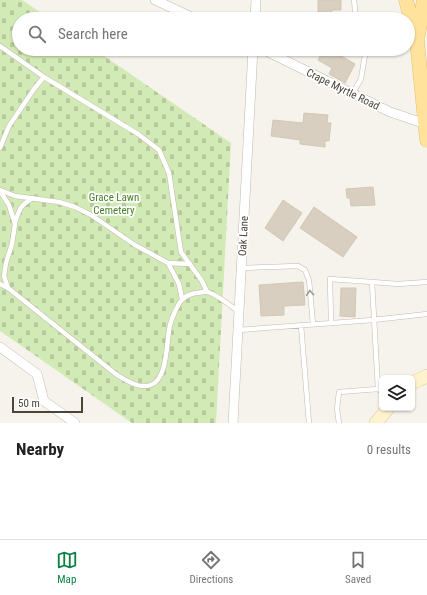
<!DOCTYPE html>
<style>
body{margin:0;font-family:"Roboto Condensed",sans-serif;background:#f2f2f2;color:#222}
.controls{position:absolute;right:12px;bottom:12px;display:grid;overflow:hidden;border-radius:6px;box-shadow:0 1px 3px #0004}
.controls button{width:36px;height:36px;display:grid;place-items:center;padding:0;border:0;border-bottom:1px solid #e0e0e0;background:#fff;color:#222;font:20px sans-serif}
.scale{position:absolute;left:12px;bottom:10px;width:71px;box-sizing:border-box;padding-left:4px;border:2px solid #4b4439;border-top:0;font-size:11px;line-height:14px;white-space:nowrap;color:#4b4439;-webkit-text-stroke:3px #fff;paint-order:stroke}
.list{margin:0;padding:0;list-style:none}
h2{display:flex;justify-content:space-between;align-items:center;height:52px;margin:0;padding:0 16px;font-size:17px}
h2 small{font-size:13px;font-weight:400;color:#767676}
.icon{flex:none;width:22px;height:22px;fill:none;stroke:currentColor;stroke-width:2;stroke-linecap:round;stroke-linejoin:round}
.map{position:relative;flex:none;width:427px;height:423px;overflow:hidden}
.search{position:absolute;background:#fff;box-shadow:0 1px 3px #0004;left:12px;right:12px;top:12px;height:44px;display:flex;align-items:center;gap:10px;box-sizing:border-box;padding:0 14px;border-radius:22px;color:#767676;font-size:15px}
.sheet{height:116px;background:#fff}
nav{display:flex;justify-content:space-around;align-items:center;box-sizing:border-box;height:56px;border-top:1px solid #e0e0e0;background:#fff;font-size:11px;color:#767676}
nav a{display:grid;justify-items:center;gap:2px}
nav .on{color:#0b8043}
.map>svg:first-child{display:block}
</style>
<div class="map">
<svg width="427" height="423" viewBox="0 0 427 423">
<defs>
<pattern id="cemetery-stones" width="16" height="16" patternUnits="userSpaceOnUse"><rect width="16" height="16" fill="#d2eab5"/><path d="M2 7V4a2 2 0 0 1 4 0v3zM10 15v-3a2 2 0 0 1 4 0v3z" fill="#b6ca9c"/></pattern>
</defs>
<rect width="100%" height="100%" fill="#f6f3ec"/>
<path fill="url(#cemetery-stones)" d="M 0,0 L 22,0 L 50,19 L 19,19 L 19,49 L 94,49 L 231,143 L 216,423 L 132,423 L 0,331 Z"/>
<path fill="#d8cfc1" stroke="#d3c7b4" d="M 318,0 L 341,0 L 341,10 L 332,10 L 332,19 L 318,19 Z
M 282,13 L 297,14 L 297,19 L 282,19 Z
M 324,49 L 331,49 L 331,50 L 355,64 L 345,83 L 329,74 L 332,68 L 318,60 Z
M 304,113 L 328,115 L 327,123 L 331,123 L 329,141 L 325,141 L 325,147 L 300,144 L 300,140 L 271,136 L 273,120 L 303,123 Z
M 373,187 L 375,205 L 351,206 L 350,198 L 347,198 L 346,189 Z
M 283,200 L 302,213 L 283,241 L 265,228 Z
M 314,207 L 357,237 L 343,257 L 300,228 Z
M 303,282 L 305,305 L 284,306 L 284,315 L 261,316 L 259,285 Z
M 341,288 L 356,288 L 355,317 L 340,316 Z"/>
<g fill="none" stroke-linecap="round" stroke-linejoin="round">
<defs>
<path id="lane" d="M 354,0 L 356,19
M 0,46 L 44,77 L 138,134 L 159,150 L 169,173 L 181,252 L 202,281 L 207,292
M 352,94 L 361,79 L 366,49 L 370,49
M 0,148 L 9,126 L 34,89 L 44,77
M 0,190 L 15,196 L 59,202 L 75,207 L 91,215 L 135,245 L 168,263 L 190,264
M 0,191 L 9,205 L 15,224 L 12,244 L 6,263 L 4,276 L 8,288
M 15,223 C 19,210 20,205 33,198
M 168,263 L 179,284 L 182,299
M 241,268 L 298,266 L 305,270 L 309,280 L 313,324
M 0,284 L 8,288 L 117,375 C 126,380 136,387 146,386 C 169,385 166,340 170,325 C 172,318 177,305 182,300 C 185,296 191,294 196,293 C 199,293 204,291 208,292 C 219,296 230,305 239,312
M 331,323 L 330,279 L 372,282
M 301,325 L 309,423
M 238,330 L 373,320 L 427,314
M 378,389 L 372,282 L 398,284 L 427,282
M 339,423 L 337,409 L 339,392 L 378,389 L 382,392"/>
<path id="street" d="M 155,0 L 196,19
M 255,19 L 256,0
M 262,49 L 390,112 L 426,124
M 0,347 L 37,374 L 44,401 L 75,423
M 233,423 L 253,49"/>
<path id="secondary" d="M 412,383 L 427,376
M 376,423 L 388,408"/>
<path id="primary" d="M 406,0 L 417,41 L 427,140
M 418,35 L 424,0"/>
</defs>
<use href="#lane" stroke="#c2bbae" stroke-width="5.5"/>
<use href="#street" stroke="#c2bbae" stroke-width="10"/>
<use href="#secondary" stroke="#d6c79b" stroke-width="14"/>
<use href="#primary" stroke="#e6c16a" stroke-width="15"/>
<use href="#lane" stroke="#fff" stroke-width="4.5"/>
<use href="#street" stroke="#fff" stroke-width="9"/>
<use href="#secondary" stroke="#fff3cd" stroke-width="13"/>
<use href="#primary" stroke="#ffe39c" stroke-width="14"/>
</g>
<defs><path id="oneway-chevron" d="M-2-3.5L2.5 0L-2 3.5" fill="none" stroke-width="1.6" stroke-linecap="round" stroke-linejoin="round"/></defs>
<use stroke="#9c9892" href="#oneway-chevron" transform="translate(310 293) rotate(-95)"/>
<g text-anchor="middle" stroke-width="3.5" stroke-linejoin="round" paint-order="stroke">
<g font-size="11" fill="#4b4439" stroke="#fff">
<text transform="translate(343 89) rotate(26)" y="4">Crape Myrtle Road</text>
<text transform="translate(243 236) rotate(-87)" y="4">Oak Lane</text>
</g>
<g font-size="11" fill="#4a7f2a" stroke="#fff">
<text x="114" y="201">Grace Lawn<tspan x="114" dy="13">Cemetery</tspan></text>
</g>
</g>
</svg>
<div class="controls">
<button><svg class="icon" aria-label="layers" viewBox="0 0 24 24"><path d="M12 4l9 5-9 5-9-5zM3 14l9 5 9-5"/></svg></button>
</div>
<div class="scale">50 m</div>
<div class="search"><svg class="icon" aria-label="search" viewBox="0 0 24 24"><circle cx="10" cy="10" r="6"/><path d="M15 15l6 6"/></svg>Search here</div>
</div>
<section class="sheet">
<h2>Nearby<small>0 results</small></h2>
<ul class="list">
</ul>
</section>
<nav>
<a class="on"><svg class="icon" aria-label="map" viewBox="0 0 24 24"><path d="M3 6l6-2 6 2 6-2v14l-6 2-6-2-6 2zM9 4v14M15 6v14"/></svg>Map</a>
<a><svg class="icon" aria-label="directions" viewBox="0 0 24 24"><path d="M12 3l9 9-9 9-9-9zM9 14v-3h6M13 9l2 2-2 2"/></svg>Directions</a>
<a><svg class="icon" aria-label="saved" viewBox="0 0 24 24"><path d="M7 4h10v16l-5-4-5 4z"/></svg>Saved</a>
</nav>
